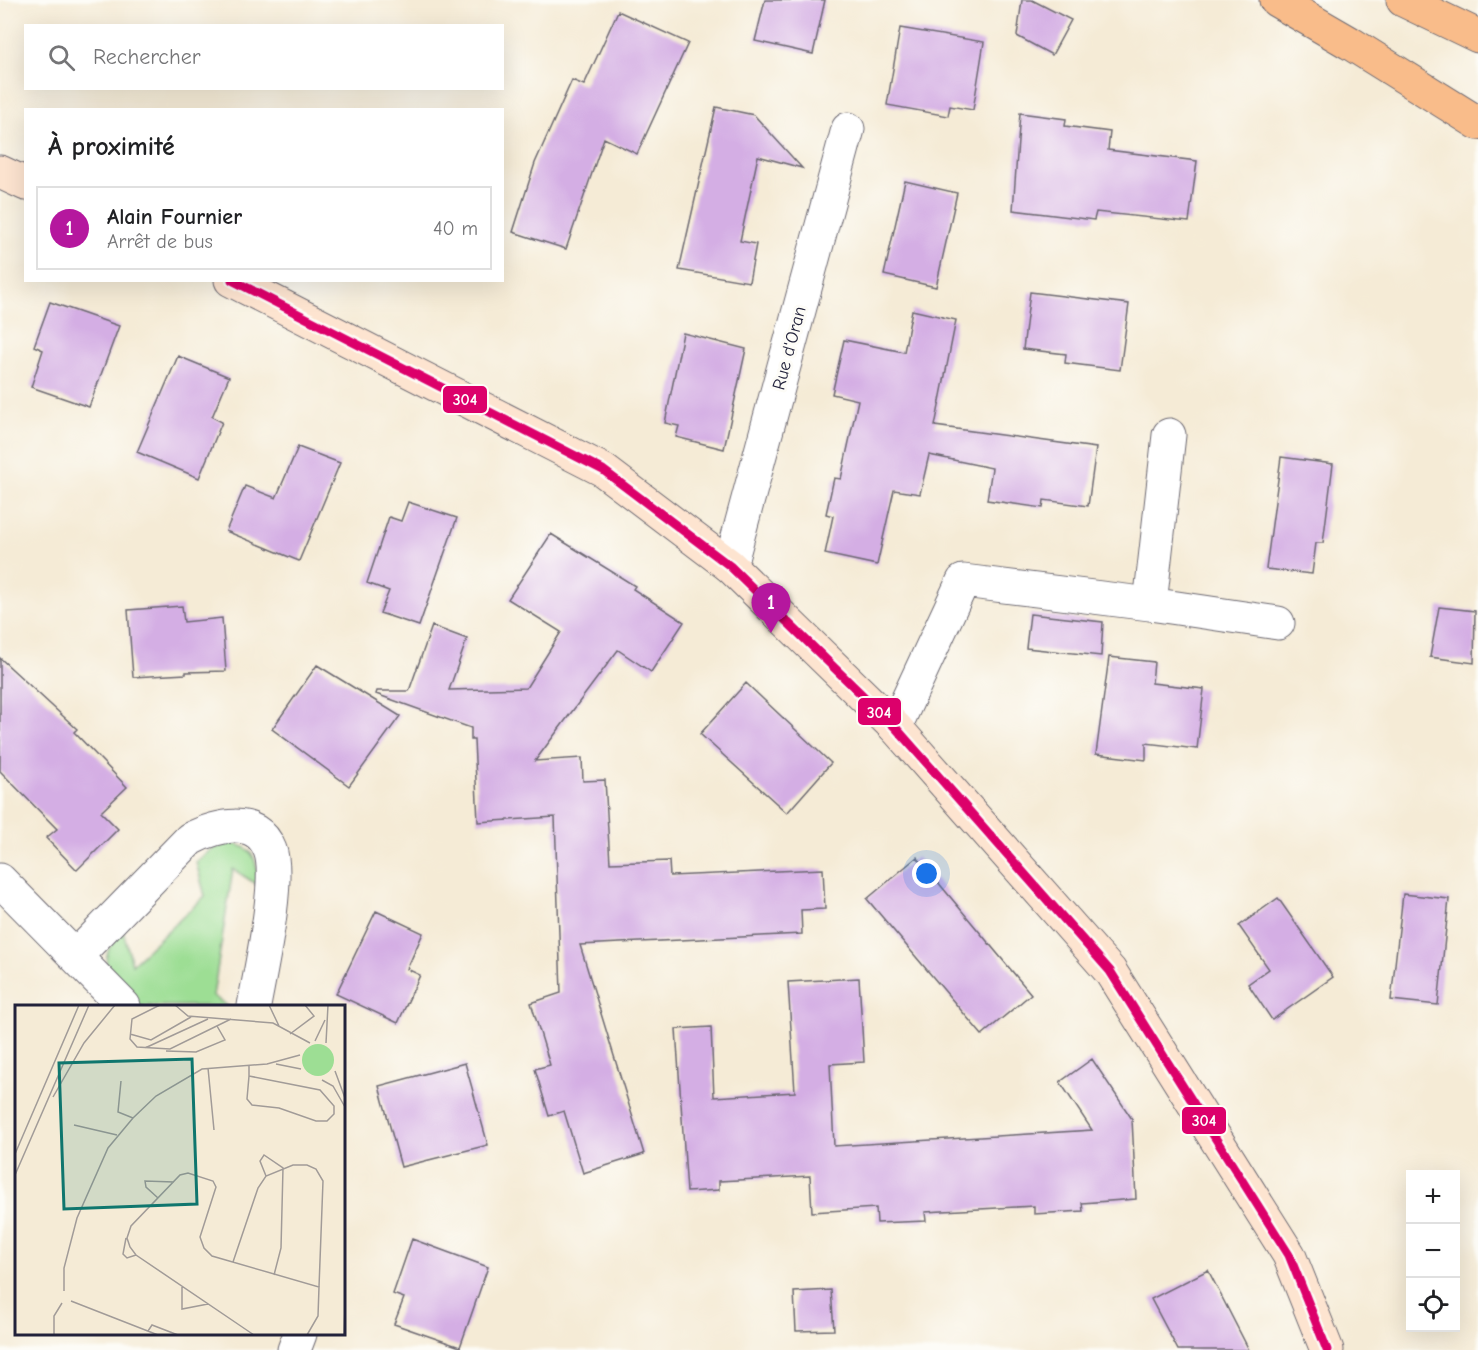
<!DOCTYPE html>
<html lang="fr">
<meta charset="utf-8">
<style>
body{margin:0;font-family:"Comic Neue",sans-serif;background:#f6f6f6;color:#202124}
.controls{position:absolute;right:18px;bottom:18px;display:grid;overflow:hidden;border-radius:0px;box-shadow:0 6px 24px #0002}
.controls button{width:54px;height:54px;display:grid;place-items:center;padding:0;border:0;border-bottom:2px solid #e0e0e0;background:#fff;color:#202124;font:30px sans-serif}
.you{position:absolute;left:927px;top:874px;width:21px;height:21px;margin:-15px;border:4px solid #fff;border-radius:50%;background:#1a73e8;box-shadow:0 0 0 9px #1a73e833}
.badge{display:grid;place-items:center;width:39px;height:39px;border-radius:50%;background:#b5179e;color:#fff;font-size:20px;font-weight:700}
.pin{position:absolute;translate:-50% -50px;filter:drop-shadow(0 2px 3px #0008)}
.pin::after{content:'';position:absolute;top:32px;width:21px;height:18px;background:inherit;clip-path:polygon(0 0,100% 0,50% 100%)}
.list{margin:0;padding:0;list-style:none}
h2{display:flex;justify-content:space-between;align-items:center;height:78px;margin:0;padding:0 24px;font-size:26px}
h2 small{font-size:20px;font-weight:400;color:#757577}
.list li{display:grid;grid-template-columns:39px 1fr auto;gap:18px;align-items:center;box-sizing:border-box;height:84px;margin:0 12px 12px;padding:0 12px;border:2px solid #e0e0e0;border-radius:0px}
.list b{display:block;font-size:22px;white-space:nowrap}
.list p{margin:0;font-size:20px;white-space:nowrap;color:#757577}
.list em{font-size:20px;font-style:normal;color:#757577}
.icon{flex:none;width:33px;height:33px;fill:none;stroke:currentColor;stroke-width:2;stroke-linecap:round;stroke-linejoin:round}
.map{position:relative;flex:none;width:1478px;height:1350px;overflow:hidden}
.search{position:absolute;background:#fff;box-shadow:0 6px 24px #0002;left:24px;top:24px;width:480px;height:66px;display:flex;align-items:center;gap:15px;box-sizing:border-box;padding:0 21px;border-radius:0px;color:#757577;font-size:22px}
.panel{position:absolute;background:#fff;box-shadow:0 6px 24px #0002;left:24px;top:108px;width:480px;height:174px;border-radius:0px}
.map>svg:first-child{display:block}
</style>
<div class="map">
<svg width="1478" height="1350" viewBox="0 0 1478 1350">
<rect width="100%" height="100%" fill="#fdfcf7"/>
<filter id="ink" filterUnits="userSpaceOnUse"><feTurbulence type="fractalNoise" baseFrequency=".0167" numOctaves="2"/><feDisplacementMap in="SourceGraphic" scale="12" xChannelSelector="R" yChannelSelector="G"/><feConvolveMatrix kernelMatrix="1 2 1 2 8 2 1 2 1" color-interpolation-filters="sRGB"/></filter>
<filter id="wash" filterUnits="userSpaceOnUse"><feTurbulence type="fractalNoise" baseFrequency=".008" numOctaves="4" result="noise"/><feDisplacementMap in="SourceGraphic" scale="24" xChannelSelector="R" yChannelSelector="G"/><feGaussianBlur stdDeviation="1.35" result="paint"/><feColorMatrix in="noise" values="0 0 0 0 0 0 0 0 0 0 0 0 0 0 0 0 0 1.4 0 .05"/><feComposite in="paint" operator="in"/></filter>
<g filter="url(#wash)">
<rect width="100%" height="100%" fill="#f5ebd6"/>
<path fill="#9dde94" stroke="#608068" stroke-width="1.5" d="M 230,843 C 257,847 256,862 259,886 L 233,869 L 213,996 L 228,1006 L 139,1006 C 115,978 88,964 123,931 L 132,964 L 205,896 L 196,862 L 212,849 Z"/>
<g id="blocks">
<path fill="#d4aee4" d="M 765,0 L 825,0 L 813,54 L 755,41 Z
M 1022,0 L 1032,0 L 1071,20 L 1052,55 L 1017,36 Z
M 618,11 L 688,43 L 637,154 L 604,138 L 566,249 L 513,232 L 535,163 L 572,80 L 584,85 Z
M 900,28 L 984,42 L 973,110 L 950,106 L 948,116 L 887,105 Z
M 716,107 L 754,115 L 802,168 L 758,156 L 740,241 L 756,244 L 749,282 L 679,270 Z
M 1020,113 L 1066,119 L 1065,126 L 1110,132 L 1108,150 L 1197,161 L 1189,222 L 1096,212 L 1094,220 L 1013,210 Z
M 905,181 L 957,193 L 936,287 L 884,275 Z
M 1030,292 L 1129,304 L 1120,370 L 1065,363 L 1066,354 L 1023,349 Z
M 50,302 L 119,326 L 89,407 L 31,387 L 43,350 L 34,346 Z
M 912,310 L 956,320 L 935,426 L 1096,448 L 1088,506 L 1044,500 L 1043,508 L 987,500 L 992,468 L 929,455 L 920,494 L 894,490 L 877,565 L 825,554 L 833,516 L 826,514 L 834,478 L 841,479 L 858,400 L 832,394 L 844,340 L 904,352 Z
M 683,333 L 746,349 L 724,449 L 676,437 L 679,426 L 665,423 Z
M 178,356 L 229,377 L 212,417 L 222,422 L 199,478 L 137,452 Z
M 298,447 L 340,463 L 299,561 L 226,531 L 245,486 L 276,498 Z
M 1281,457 L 1333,464 L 1323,543 L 1316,543 L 1312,574 L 1266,569 Z
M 408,502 L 457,518 L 419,626 L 380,613 L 389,591 L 367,583 L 389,517 L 401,521 Z
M 551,534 L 635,586 L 633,589 L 684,622 L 651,672 L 618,650 L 535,761 L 582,758 L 583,781 L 605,780 L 610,863 L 669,861 L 670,876 L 823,869 L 825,909 L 801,910 L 802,934 L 580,945 L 644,1154 L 583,1173 L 564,1111 L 549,1116 L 535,1069 L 550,1065 L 531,1003 L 561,993 L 555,817 L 478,822 L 474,740 L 471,740 L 471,728 L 376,694 L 377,691 L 409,691 L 432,626 L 467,639 L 449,690 L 526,688 L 561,632 L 508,599 Z
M 182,606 L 184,622 L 222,618 L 226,671 L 186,672 L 186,674 L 133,677 L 128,610 Z
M 1439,607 L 1475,611 L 1474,663 L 1430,657 Z
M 1030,614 L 1103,622 L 1101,656 L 1026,648 Z
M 1109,657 L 1154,662 L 1152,683 L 1204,689 L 1197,749 L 1146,743 L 1146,760 L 1096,754 Z
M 0,658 L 77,729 L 74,732 L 127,787 L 101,812 L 118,829 L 77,870 L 46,838 L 57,829 L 0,771 Z
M 317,665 L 400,716 L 349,786 L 272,729 Z
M 746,683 L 831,763 L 787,813 L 700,734 Z
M 917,857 L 1031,994 L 982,1035 L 867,899 Z
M 1403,894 L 1449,899 L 1438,1005 L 1391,1000 Z
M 1278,898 L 1333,977 L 1272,1020 L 1248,984 L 1269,969 L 1239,926 Z
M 376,911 L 423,933 L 407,969 L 420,975 L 398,1023 L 336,994 Z
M 859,978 L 864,1062 L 830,1064 L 834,1146 L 1092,1130 L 1060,1082 L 1092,1059 L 1132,1119 L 1136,1199 L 1082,1203 L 1083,1211 L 1034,1214 L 1034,1206 L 925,1212 L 926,1221 L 877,1223 L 876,1208 L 812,1212 L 810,1176 L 719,1181 L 719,1190 L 687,1192 L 676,1029 L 711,1027 L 714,1097 L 795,1092 L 788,982 Z
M 465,1063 L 488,1145 L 401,1167 L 379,1086 Z
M 412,1239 L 488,1267 L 460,1347 L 394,1324 L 404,1298 L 393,1294 Z
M 1208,1270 L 1249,1350 L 1178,1350 L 1151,1299 Z
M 831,1290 L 834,1330 L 796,1331 L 794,1292 Z"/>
</g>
</g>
<g filter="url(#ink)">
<use href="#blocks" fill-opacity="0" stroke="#6c6871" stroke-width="1.5"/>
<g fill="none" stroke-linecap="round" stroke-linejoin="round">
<defs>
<path id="street" d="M 730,566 L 848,129
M 1150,604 L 1169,435
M 895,727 L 963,581 L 1150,604 L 1278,623
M 0,880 L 124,1006
M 76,956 L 190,839 C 216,826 256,814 270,850 C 281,879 260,972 254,1006
M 294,1350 L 300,1334"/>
<path id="secondary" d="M 0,172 L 26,184
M 231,280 L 603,470 L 730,566 L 895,727 L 1110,971 L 1289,1255 L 1327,1350"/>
<path id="highway" d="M 1276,0 L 1350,43 L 1478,123
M 1403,0 L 1478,36"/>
</defs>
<use href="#street" stroke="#6c6871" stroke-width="35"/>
<use href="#secondary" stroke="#6c6871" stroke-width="35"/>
<use href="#highway" stroke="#6c6871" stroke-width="35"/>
<use href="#street" stroke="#fff" stroke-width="33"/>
<use href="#secondary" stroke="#fde4d0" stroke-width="33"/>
<use href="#highway" stroke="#f9bc8a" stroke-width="33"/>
<defs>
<path id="bus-1" d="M 232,280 L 603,470 L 730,566 L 895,727 L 1110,971 L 1289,1255 L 1327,1350"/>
</defs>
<use href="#bus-1" stroke="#fdfcf7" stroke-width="14"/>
<use href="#bus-1" stroke="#dc006b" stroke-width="9"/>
</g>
</g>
<g text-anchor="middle" stroke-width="6" stroke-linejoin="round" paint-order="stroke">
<g font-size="18" fill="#22223b" stroke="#fdfcf7">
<text transform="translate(789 348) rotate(-75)" y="6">Rue d'Oran</text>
</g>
</g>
<g transform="translate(15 1005)">
<rect width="330" height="330" fill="#f5ebd6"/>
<path d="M287 55a16 16 0 1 1 32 0a16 16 0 1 1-32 0Z" fill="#9dde94"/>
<path fill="none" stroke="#a19b98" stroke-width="1.5" d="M 145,0 L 117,14 L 115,34 L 122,42 L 155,44 L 216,14M 160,0 L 173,11 L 258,18 L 295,38M 254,0 L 264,21M 115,29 L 136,35 L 176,12M 275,29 L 299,11 L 290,0M 300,36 L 310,15M 311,38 L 313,0M 130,43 L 193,14M 151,46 L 181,47 L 210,35 L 202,21M 261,59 L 286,64M 193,63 L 199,125M 320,66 L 330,93M 234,71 L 305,85 L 319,101 L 319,109 L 312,116 L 301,116 L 264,103 L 237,100 L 232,94 L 234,71 L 234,60M 307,75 L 318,81 L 330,102M 106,76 L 103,107 L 118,113M 38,92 L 69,38 L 100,0M 59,120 L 102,130M 0,149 L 64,0M 0,170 L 74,0M 251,171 L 245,156 L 249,150 L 268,163 L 266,243 L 259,270M 143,193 L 131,182 L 130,176 L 159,177M 111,233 L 108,249 L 112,253 L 121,250M 218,257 L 243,183 L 251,171 L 278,160 L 292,160 L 301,164 L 308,176 L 304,282M 167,281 L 167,304 L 193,299M 49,286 L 49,263 L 62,213 L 93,143 L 118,113 L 141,91 L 187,64 L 252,59 L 285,50M 56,296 L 143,330M 133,326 L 137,320 L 163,330M 39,330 L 39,311 L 47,298M 239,330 L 121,250 L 115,242 L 112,233 L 116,221 L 165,170 L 173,168 L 198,176 L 201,182 L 185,232 L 189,243 L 197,251 L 304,282 L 303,311 L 292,330M 329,330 L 330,302"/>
<path fill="#0f766e" fill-opacity="0.15" stroke="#0f766e" stroke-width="3" d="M 177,54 L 182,199 L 49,204 L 44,58 Z"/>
<rect width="330" height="330" fill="none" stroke="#22223b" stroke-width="3"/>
</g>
<g stroke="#fdfcf7" stroke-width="2">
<rect x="442" y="385" width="46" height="29" rx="6" fill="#dc006b"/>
<rect x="857" y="697" width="45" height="29" rx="6" fill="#dc006b"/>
<rect x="1181" y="1106" width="46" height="29" rx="6" fill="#dc006b"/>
</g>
<g font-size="16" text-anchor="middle" font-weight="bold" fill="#fff">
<text x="465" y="405">304</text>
<text x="879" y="718">304</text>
<text x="1204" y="1126">304</text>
</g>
</svg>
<div class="controls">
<button>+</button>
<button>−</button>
<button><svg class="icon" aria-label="locate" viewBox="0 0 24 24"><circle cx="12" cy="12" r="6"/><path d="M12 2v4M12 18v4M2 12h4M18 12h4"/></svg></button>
</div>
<div class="you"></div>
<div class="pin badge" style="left:771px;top:633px">1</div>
<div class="search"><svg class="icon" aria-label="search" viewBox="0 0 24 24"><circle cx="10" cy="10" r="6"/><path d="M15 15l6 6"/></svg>Rechercher</div>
<section class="panel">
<h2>À proximité<small></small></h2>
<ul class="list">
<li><span class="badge">1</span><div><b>Alain Fournier</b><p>Arrêt de bus</p></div><em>40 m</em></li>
</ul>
</section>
</div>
